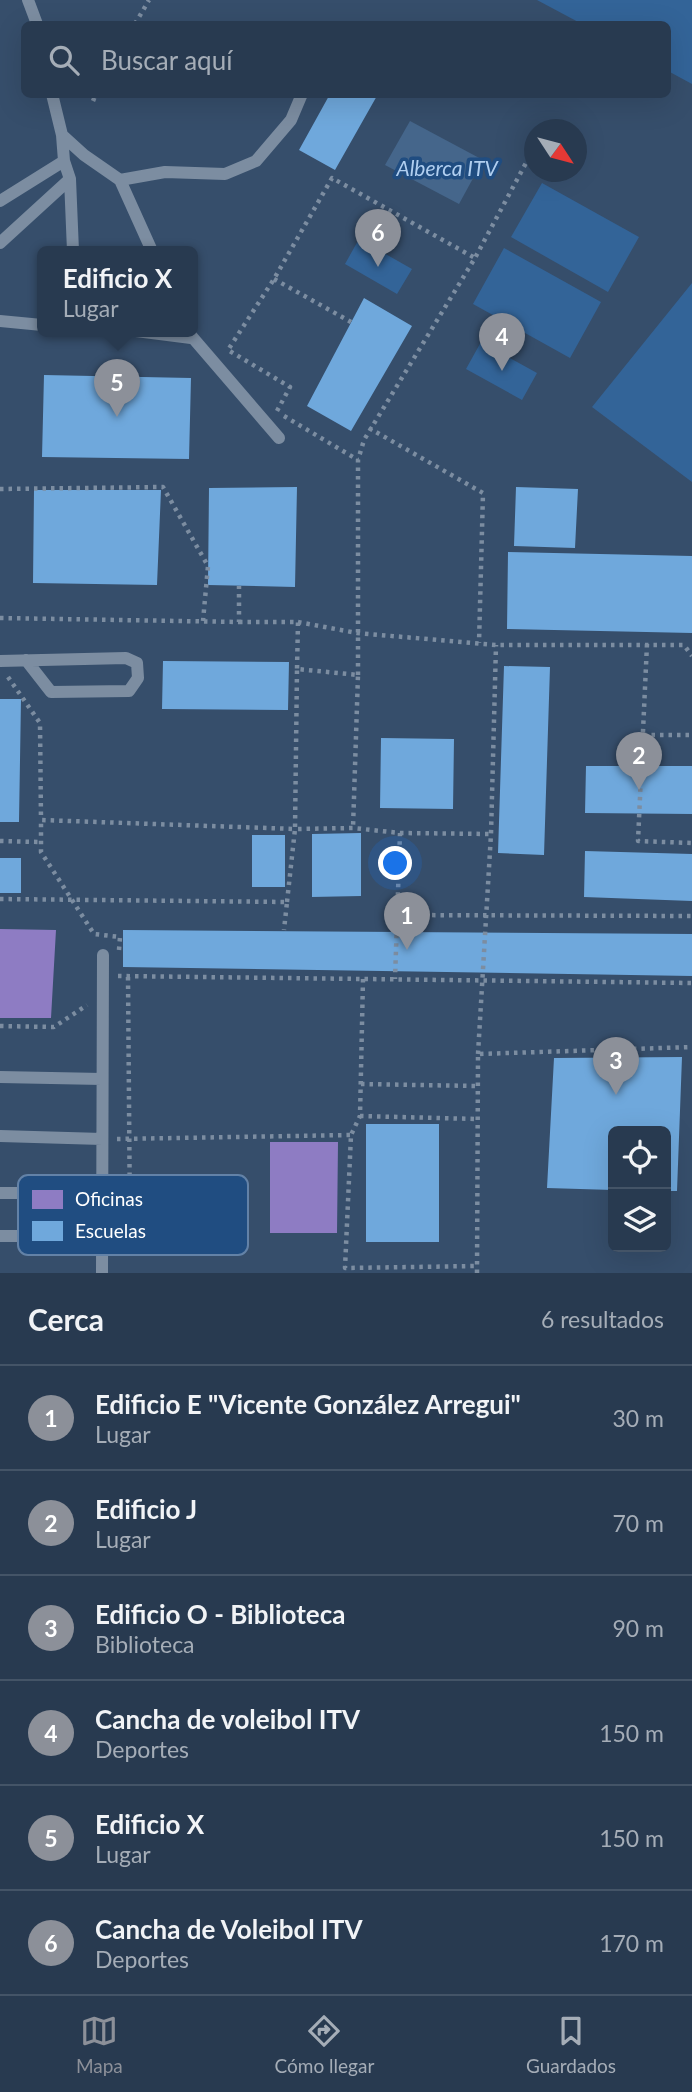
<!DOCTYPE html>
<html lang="es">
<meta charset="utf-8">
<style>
body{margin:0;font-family:Lato,sans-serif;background:#34455a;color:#f1f3f6}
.controls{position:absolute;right:21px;bottom:21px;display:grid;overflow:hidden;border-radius:10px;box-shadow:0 7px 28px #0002}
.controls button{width:63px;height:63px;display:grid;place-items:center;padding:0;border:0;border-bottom:2px solid #445467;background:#283a50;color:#f1f3f6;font:35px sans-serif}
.compass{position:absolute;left:524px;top:119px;width:63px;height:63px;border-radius:50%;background:#283a50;box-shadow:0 7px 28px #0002;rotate:126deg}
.you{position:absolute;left:396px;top:864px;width:24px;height:24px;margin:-18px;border:5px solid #fff;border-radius:50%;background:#1a73e8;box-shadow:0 0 0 10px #1a73e833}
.badge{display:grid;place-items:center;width:46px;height:46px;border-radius:50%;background:#8c9099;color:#fff;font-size:23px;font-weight:700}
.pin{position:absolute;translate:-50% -58px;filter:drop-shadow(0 2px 4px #0008)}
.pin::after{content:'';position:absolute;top:37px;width:24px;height:21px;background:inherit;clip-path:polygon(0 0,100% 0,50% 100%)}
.popup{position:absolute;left:37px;top:246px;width:161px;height:91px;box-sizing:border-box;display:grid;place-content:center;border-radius:10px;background:#283a50;filter:drop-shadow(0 2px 5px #0005);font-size:23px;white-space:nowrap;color:#a5adb7}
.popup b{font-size:26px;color:#f1f3f6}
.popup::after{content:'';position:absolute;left:50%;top:100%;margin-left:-14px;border:14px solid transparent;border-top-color:#283a50}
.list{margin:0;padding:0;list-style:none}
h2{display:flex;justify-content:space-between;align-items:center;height:91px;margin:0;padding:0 28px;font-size:30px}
h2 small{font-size:23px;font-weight:400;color:#a5adb7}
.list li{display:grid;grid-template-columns:46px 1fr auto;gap:21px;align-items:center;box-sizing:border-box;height:105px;padding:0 28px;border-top:2px solid #445467}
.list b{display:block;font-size:26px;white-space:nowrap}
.list p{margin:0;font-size:23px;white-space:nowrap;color:#a5adb7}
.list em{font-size:23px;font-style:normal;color:#a5adb7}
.icon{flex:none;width:38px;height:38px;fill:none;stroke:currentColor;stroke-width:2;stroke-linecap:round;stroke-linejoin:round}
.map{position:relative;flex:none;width:692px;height:1273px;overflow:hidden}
.search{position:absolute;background:#283a50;box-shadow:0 7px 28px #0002;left:21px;right:21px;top:21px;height:77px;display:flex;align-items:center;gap:18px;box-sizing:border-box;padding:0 24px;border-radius:10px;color:#a5adb7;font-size:26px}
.sheet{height:721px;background:#283a50}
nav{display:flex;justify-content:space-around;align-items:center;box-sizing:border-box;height:98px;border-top:2px solid #445467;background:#283a50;font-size:19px;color:#a5adb7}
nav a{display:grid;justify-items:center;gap:4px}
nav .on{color:#8c9099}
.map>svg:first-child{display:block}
</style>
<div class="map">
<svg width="692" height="1273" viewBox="0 0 692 1273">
<rect width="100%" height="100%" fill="#364e6b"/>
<path fill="#336498" d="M 537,0 L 692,0 L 692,84 L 668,71 L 668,24 L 582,24 Z
M 542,183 L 639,237 L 608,292 L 511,237 Z
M 359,239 L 412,269 L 397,294 L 345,264 Z
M 504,248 L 601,302 L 570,358 L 473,304 Z
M 692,283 L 692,482 L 592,407 Z
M 481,342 L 537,373 L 522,400 L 466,369 Z"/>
<path fill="#45668b" d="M 410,121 L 483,160 L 459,204 L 385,165 Z"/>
<path fill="#8e7cc3" d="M 0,929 L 56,930 L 51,1018 L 0,1018 Z
M 270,1142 L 338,1142 L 337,1233 L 270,1233 Z"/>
<path fill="#6fa8dc" d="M 330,94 L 378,94 L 335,170 L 299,150 Z
M 364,298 L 412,326 L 351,431 L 307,406 Z
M 44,375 L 191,378 L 189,459 L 42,457 Z
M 297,487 L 295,587 L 208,585 L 209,488 Z
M 516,487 L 578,489 L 575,548 L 514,546 Z
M 34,490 L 161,490 L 157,585 L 33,583 Z
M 508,552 L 692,556 L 692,633 L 507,629 Z
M 163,661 L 289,662 L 288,710 L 162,709 Z
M 504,666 L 550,667 L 544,855 L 498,853 Z
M 0,699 L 21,699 L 19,822 L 0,822 Z
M 381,738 L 454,739 L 453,809 L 380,808 Z
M 586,766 L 692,766 L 692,814 L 585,813 Z
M 361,833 L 361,896 L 312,897 L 312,834 Z
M 252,835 L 285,835 L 285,887 L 252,887 Z
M 585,851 L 692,854 L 692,901 L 584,897 Z
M 0,858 L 21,858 L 21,893 L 0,893 Z
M 123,930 L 692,934 L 692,976 L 123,967 Z
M 682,1057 L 677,1191 L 666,1191 L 666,1131 L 613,1131 L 613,1190 L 547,1188 L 554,1058 Z
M 366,1124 L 439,1124 L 439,1242 L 366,1242 Z"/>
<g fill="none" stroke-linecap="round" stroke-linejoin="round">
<path stroke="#7c8da1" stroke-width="4.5" stroke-dasharray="3.5 5" stroke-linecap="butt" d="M 135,24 L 149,0
M 93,101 L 96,94
M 274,279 L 351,322
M 277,411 L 290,387 L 228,350 L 274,279 L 332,178 L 475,258
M 284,416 L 358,460
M 369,428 L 483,493 L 479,643
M 0,489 L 163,487 L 208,566 L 203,621
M 0,618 L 239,622 L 239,586
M 239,622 L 298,622 L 297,669
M 298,622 L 357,633 L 496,645 L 684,645 L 692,656
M 647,644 L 638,841 L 692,843
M 358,675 L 358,460 L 364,440 L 475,258 L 527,161
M 8,677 L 40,723 L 41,820
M 643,735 L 692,735
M 400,833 L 491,834
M 0,841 L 40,842
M 0,899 L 287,902 L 284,930
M 287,902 L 295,829 L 353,828 L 400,833 L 395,979
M 398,915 L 692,916
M 119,950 L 120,937 L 94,934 L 41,852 L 41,820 L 295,829 L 297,669 L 358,675 L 353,828
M 118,976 L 692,983
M 128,977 L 130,1226
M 363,979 L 360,1116 L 351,1135 L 345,1268 L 478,1266
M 0,1026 L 54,1027 L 87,1005
M 478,1054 L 491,834 L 496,645
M 361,1084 L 477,1086
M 360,1116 L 477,1119
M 117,1139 L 351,1135
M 477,1273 L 478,1054 L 692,1047"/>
<path stroke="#7c8da1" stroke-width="12" d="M 28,0 L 37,24
M 62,135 L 84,155 L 120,180 L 165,172 L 225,174 L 256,161 L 291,120 L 302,94
M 64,161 L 70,179 L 73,251
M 120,180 L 152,251
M 0,201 L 64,161 L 62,135 L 52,94
M 0,243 L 70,179
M 0,321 L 42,325
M 136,331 L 191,338
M 187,331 L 279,438
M 0,661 L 126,658 L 137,663 L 138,678 L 129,691 L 51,692 L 26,660
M 0,1077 L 102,1079
M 0,1136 L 102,1139
M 0,1193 L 102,1193
M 0,1236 L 102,1236
M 102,1273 L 103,955"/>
</g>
<g text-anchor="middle" stroke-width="7" stroke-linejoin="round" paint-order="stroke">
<g font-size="21" font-style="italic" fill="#b1cff0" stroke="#204d81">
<text x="447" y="176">Alberca ITV</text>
</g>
</g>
<rect x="18" y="1175" width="230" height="80" rx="10" fill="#204d81" stroke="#6382a7" stroke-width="2"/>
<rect x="32" y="1190" width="31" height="19" fill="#8e7cc3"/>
<rect x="32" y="1221" width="31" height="20" fill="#6fa8dc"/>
<g font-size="19" fill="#fff">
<text x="75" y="1206">Oficinas</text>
<text x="75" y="1238">Escuelas</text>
</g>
</svg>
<div class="controls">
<button><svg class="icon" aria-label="locate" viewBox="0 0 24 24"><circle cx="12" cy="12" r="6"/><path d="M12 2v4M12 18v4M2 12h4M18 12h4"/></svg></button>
<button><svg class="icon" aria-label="layers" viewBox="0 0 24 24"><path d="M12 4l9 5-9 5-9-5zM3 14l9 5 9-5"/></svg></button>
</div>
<svg class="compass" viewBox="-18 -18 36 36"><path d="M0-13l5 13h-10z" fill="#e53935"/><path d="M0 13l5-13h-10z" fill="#a5adb7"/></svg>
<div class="you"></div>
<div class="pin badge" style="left:407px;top:950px">1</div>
<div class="pin badge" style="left:639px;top:790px">2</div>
<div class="pin badge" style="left:616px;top:1095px">3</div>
<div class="pin badge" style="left:502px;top:371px">4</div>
<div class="pin badge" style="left:117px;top:417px">5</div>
<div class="popup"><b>Edificio X</b>Lugar</div>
<div class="pin badge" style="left:378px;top:267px">6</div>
<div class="search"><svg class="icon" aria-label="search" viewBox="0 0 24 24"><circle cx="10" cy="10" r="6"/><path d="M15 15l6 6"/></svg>Buscar aquí</div>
</div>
<section class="sheet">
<h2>Cerca<small>6 resultados</small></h2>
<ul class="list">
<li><span class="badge">1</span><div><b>Edificio E &quot;Vicente González Arregui&quot;</b><p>Lugar</p></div><em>30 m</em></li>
<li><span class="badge">2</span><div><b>Edificio J</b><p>Lugar</p></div><em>70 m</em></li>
<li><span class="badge">3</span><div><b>Edificio O - Biblioteca</b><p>Biblioteca</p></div><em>90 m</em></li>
<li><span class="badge">4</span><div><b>Cancha de voleibol ITV</b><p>Deportes</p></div><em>150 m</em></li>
<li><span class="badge">5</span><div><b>Edificio X</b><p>Lugar</p></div><em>150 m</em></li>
<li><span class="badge">6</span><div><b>Cancha de Voleibol ITV</b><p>Deportes</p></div><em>170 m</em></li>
</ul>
</section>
<nav>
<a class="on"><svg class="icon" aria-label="map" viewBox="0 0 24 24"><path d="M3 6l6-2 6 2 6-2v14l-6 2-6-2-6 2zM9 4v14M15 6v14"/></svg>Mapa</a>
<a><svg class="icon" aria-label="directions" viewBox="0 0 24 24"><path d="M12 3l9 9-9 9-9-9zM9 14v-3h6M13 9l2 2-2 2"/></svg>Cómo llegar</a>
<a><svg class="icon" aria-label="saved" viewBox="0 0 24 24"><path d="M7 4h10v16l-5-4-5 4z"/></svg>Guardados</a>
</nav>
